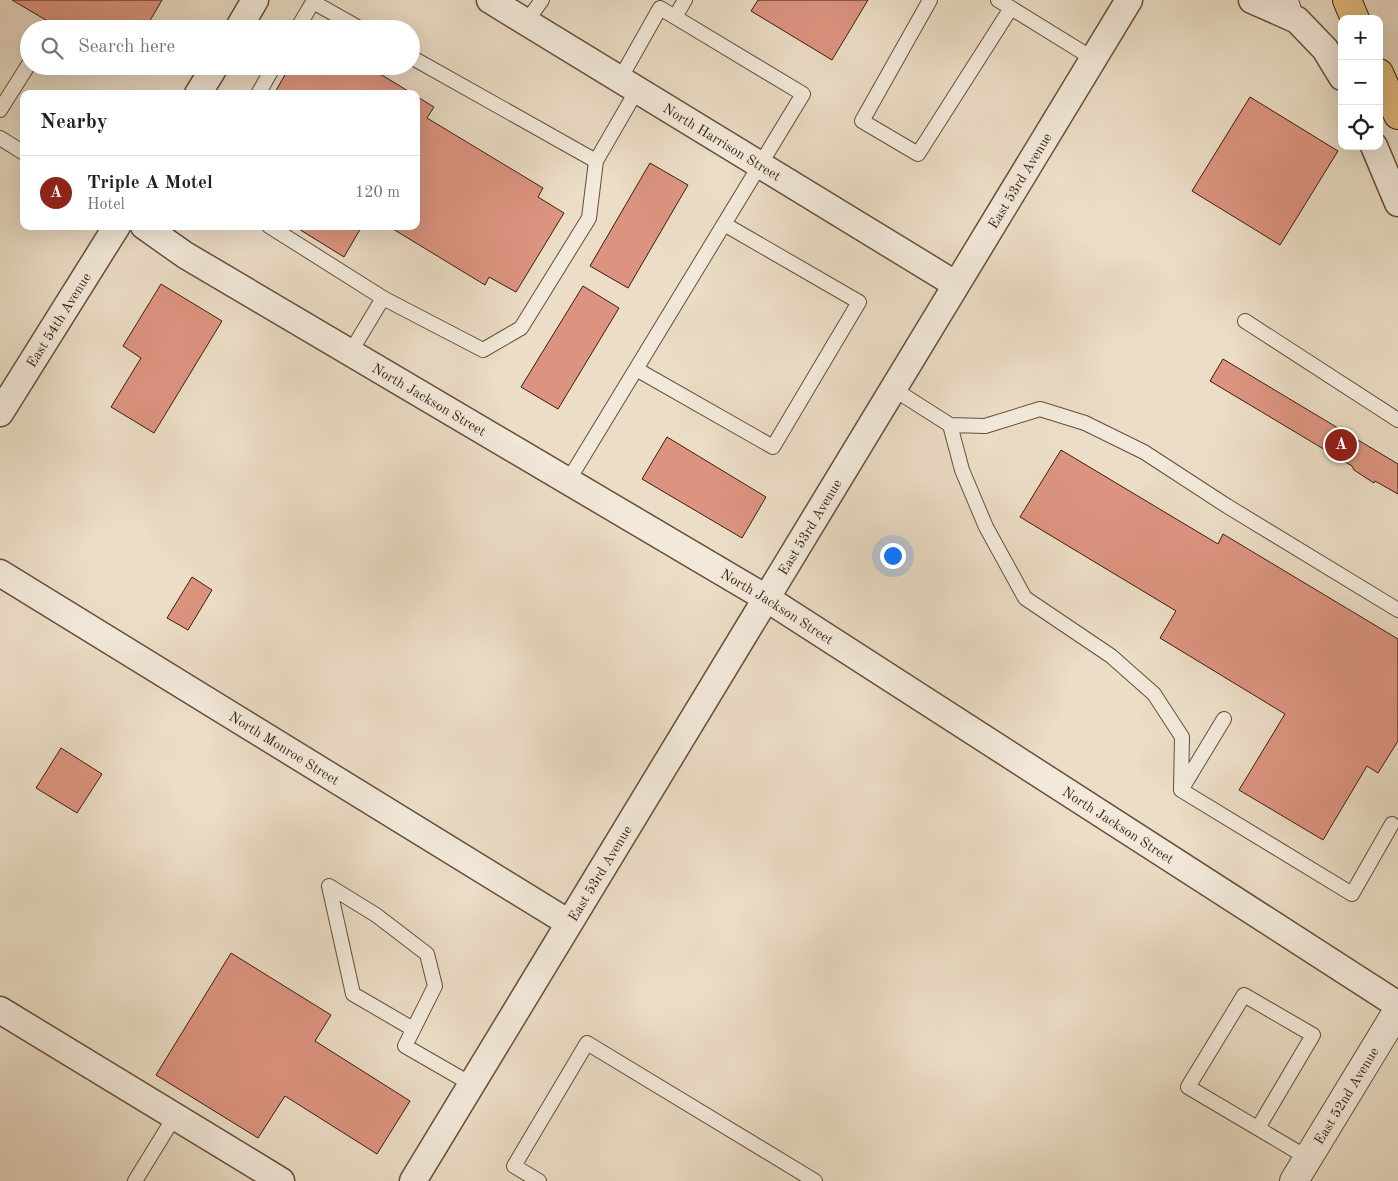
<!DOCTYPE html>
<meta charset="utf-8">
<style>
body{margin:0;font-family:"Old Standard TT",serif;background:#f2f2f2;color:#202124}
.controls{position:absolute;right:15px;top:15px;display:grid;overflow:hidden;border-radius:10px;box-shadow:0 5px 20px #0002}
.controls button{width:45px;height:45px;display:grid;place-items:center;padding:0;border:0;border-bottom:1px solid #e0e0e0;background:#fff;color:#202124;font:25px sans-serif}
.you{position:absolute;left:892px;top:555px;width:18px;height:18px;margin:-12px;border:4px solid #fff;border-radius:50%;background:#1a73e8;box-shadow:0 0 0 8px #1a73e833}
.badge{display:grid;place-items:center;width:32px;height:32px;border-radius:50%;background:#8f2418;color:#fff;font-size:16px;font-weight:700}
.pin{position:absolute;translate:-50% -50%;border:2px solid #fff;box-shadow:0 1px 5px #0006}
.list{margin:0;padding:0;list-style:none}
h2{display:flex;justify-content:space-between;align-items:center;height:65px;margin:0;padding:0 20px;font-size:21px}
h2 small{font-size:16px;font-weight:400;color:#757577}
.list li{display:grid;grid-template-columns:32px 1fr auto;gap:15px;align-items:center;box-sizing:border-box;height:75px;padding:0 20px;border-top:1px solid #e0e0e0}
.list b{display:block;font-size:19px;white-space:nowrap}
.list p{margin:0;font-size:16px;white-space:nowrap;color:#757577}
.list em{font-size:16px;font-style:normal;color:#757577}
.icon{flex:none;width:28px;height:28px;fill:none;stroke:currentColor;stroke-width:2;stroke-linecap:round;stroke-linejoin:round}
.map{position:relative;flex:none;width:1398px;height:1181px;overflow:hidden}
.search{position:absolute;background:#fff;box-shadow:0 5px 20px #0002;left:20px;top:20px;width:400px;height:55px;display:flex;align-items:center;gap:12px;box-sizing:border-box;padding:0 18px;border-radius:28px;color:#757577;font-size:19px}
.panel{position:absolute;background:#fff;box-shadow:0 5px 20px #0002;left:20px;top:90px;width:400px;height:140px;border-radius:10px}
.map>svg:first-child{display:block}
</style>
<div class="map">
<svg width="1398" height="1181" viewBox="0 0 1398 1181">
<rect width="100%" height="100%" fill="#ebddc6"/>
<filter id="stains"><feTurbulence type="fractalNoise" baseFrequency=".004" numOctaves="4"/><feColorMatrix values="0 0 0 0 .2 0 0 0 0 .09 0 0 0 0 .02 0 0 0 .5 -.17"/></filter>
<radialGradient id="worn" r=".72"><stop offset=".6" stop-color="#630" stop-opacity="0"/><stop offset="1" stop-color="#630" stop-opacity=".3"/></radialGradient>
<path fill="#dc9480" stroke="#3a1e0a" d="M 12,0 L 162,0 L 145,29 L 61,29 Z
M 758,0 L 868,0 L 832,60 L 751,11 Z
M 290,66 L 367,66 L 413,94 L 274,94 Z
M 416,96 L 434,107 L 427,118 L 543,188 L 538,197 L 564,213 L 516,292 L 489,277 L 485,285 L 388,226 L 416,226 Z
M 1250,97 L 1338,151 L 1280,245 L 1192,191 Z
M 650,163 L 688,185 L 628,288 L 590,266 Z
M 294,226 L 362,226 L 344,257 Z
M 161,284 L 222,321 L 154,433 L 111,407 L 141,358 L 123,346 Z
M 583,286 L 619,308 L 558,409 L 521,387 Z
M 1223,359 L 1398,464 L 1398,494 L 1375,481 L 1374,483 L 1354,470 L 1352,466 L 1210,381 Z
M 667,437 L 766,497 L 742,538 L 642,479 Z
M 1061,450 L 1218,544 L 1223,534 L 1398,639 L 1398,741 L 1378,773 L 1367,766 L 1323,840 L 1239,790 L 1285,714 L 1160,638 L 1176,611 L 1020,517 Z
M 192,577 L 212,590 L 188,630 L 167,618 Z
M 61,748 L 102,774 L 77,813 L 36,788 Z
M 231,953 L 331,1015 L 315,1041 L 410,1101 L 377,1154 L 285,1096 L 258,1138 L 156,1075 Z"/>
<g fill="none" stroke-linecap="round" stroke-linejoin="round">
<defs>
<path id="service" d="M 930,0 L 862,121 L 918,154 L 1011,8
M 998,0 L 1092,58
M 1291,0 L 1297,20
M 675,17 L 685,0
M 526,22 L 542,0
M 297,29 L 313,2 L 361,29
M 411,57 L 596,161 L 637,90
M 258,94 L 274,66
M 0,110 L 29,64
M 0,138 L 24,153
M 269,226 L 383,298 L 350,353
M 383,298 L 483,350 L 521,328 L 589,218 L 596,161
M 1245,321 L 1398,420
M 636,369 L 773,447 L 859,302 L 724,224
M 892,388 L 950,425 L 985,426 L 1040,409 L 1085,423 L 1144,452 L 1227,506 L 1398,610
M 950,425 L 962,470 L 986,527 L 1025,598 L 1111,656 L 1154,694 L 1182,737 L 1181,790
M 568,481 L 803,94 L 660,8 L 620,79
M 1224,719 L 1181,790 L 1352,894 L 1392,824
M 413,1029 L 353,994 L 329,886 L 376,915 L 427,954 L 435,986 L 405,1046 L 471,1084
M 1258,1128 L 1313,1035 L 1244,995 L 1188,1087 L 1308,1158
M 135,1181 L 175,1116
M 539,1181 L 514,1166 L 587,1043 L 815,1181"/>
<g id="minor">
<path id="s1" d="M 490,0 L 955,284"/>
<path d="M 1252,0 L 1297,20 L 1325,49 L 1342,77"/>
<path d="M 238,29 L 255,0"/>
<path d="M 198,94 L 215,66"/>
<path d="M 1374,146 L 1398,203"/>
<path id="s2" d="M 144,226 L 185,255 L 766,598 L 1398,1005"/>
<path id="s3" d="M 0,413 L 117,226"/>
<path id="s4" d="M 0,573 L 569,923"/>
<path d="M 0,1010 L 281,1181"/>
<path id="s5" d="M 413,1181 L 1129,0"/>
</g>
<g id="tertiary">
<path id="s6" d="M 1294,1181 L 1398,1010"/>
</g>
<path id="trunk" d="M 1347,0 L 1355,19
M 1379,73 L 1398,115"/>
</defs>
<use href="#service" stroke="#664e39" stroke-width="16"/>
<use href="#minor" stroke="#664e39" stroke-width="29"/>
<use href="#tertiary" stroke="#664e39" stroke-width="30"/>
<use href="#trunk" stroke="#3a1e0a" stroke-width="30"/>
<use href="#service" stroke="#f2e9da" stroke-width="14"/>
<use href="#minor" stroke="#f2e9da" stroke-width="26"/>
<use href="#tertiary" stroke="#f2e9da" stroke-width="28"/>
<use href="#trunk" stroke="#e6be83" stroke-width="28"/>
</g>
<g text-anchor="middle" stroke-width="5" stroke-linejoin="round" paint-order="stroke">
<g font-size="14" fill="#3a1e0a" stroke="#f2e9da">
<text dy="5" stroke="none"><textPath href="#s1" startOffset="272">North Harrison Street</textPath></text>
<text dy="5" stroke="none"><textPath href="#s5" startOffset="1170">East 53rd Avenue</textPath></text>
<text dy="5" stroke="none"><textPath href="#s3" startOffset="110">East 54th Avenue</textPath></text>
<text dy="5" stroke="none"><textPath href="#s2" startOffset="334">North Jackson Street</textPath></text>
<text dy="5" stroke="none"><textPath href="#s5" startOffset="765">East 53rd Avenue</textPath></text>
<text dy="5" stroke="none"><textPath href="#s2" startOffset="739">North Jackson Street</textPath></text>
<text dy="5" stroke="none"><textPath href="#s4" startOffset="334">North Monroe Street</textPath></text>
<text dy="5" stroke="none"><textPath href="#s2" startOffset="1144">North Jackson Street</textPath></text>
<text dy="5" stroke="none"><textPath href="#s5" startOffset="360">East 53rd Avenue</textPath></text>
<text dy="5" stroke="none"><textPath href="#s6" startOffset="100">East 52nd Avenue</textPath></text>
</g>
</g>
<rect width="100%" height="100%" filter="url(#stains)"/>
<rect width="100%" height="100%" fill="url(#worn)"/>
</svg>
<div class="controls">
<button>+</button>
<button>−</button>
<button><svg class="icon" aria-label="locate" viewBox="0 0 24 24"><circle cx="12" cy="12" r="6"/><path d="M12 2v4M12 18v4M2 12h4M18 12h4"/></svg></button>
</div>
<div class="you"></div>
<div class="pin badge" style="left:1341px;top:445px">A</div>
<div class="search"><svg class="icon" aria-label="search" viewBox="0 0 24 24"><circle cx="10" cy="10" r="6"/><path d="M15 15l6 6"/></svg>Search here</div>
<section class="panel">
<h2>Nearby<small></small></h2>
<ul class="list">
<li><span class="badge">A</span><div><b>Triple A Motel</b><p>Hotel</p></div><em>120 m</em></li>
</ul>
</section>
</div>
